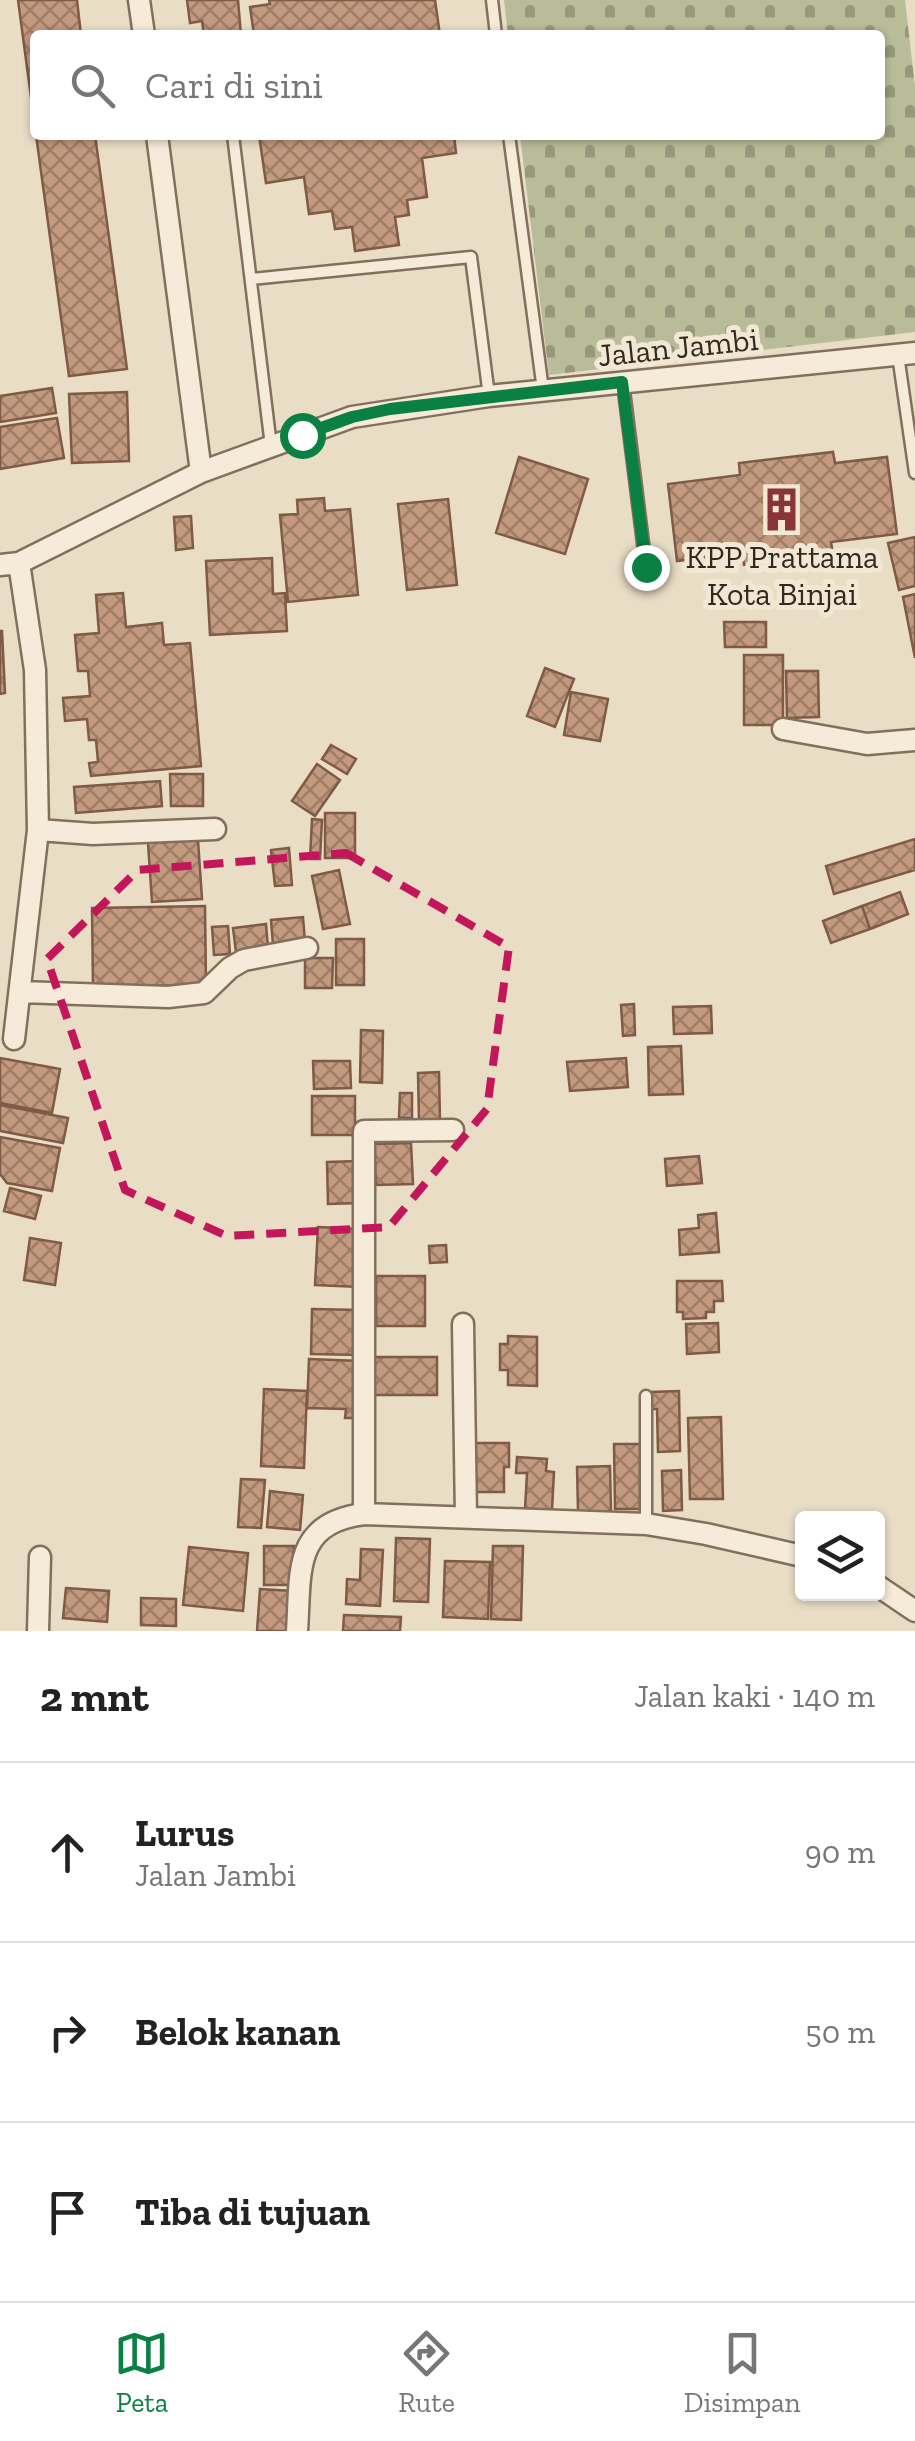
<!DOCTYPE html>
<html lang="id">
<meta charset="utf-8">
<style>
body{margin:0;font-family:"Zilla Slab",serif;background:#f2f2f2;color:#222}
.controls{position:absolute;right:30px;bottom:30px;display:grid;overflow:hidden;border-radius:10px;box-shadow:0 2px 8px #0004}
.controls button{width:90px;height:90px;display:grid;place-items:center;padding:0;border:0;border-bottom:2px solid #e0e0e0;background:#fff;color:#222;font:50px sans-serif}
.stop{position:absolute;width:30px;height:30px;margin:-22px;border:8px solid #0b8043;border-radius:50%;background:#fff}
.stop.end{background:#0b8043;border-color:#fff;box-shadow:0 2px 10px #0008}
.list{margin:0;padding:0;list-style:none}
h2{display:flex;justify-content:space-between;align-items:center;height:130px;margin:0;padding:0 40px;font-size:42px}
h2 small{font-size:32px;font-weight:400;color:#767676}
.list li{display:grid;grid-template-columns:65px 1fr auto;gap:30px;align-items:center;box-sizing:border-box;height:180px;padding:0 40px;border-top:2px solid #e0e0e0}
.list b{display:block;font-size:38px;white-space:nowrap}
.list p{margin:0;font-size:32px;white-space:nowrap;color:#767676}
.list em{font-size:32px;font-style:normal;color:#767676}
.icon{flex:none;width:55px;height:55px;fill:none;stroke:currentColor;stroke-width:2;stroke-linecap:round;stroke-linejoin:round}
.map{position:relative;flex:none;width:915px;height:1631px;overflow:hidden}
.search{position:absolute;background:#fff;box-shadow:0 2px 8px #0004;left:30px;right:30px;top:30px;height:110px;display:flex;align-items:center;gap:25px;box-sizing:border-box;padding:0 35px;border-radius:10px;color:#767676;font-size:38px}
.sheet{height:670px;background:#fff}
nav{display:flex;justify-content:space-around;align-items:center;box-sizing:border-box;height:140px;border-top:2px solid #e0e0e0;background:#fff;font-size:28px;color:#767676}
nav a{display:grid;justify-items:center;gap:5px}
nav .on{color:#0b8043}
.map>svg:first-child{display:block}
</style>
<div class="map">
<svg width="915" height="1631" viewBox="0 0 915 1631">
<defs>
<pattern id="cemetery-stones" width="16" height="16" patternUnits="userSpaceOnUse" patternTransform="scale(2.5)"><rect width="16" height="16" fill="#b9bc99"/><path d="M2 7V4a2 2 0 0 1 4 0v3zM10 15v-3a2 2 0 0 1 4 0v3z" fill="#97997c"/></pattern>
<pattern id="building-cross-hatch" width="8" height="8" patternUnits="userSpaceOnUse" patternTransform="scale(2.5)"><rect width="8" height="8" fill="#c3997f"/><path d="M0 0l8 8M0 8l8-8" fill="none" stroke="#9f7d67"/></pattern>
</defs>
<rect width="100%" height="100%" fill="#e9ddc5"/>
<path fill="url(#cemetery-stones)" d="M 504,0 L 905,0 L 915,86 L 915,332 L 549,375 L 520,135 L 880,135 L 880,35 L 508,35 Z"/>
<path fill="url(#building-cross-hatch)" stroke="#7f5a46" stroke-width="2.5" d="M 18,0 L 77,0 L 81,35 L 35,35 L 35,127 Z
M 187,0 L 238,0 L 241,35 L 204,35 L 202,21 L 190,23 Z
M 269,0 L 435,0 L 440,35 L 254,35 L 250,7 L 270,4 Z
M 36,135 L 95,135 L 127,369 L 69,376 Z
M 259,135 L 454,135 L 456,153 L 422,158 L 427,197 L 407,200 L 409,215 L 395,217 L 399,245 L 355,251 L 352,227 L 335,229 L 332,211 L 309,214 L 304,177 L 266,183 Z
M 52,388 L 56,413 L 0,422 L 0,396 Z
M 127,392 L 129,461 L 72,463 L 69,394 Z
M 57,418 L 64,458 L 0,469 L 0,427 Z
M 833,452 L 835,463 L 887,457 L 897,534 L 831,542 L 833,555 L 744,565 L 742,553 L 677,561 L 668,484 L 740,475 L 739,463 Z
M 519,457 L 588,479 L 565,554 L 496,533 Z
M 324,498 L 325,511 L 350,509 L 358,595 L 288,602 L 280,515 L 298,514 L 297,500 Z
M 448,499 L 457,585 L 407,590 L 398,504 Z
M 191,516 L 193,548 L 176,550 L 174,517 Z
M 915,537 L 915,586 L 899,590 L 888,543 Z
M 272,558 L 273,594 L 285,593 L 287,631 L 210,635 L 206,561 Z
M 123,593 L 126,627 L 162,623 L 164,645 L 190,643 L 201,766 L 91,776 L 89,763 L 98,762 L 96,740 L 89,740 L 87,719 L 65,721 L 63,698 L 90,696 L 88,671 L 78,671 L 75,635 L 99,633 L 96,595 Z
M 915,594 L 915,658 L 903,597 Z
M 724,622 L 766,622 L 766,647 L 725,647 Z
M 0,631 L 2,631 L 5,693 L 0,694 Z
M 744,655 L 783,655 L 783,725 L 744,725 Z
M 545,668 L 574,679 L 555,727 L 527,716 Z
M 786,671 L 818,671 L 819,717 L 787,718 Z
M 571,692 L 608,699 L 600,741 L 564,735 Z
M 331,745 L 356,759 L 347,774 L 322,759 Z
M 317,764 L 340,780 L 315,816 L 292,801 Z
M 170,774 L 203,774 L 203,806 L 171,806 Z
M 160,781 L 162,806 L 76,813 L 74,787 Z
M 325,813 L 355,813 L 355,858 L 325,858 Z
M 312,819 L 322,820 L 320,859 L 310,859 Z
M 915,839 L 915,870 L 834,894 L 826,866 Z
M 198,840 L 202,899 L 152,902 L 148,843 Z
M 289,848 L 292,885 L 275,886 L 271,850 Z
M 339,870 L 350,924 L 323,929 L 312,876 Z
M 900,892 L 908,914 L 870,929 L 862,906 Z
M 205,906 L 206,985 L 93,987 L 92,908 Z
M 862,906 L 870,929 L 831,943 L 823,921 Z
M 303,917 L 305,942 L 273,945 L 271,920 Z
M 266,924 L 268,948 L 236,952 L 233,928 Z
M 228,926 L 230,954 L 214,955 L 212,927 Z
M 336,939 L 364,939 L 364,985 L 336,985 Z
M 305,958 L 333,958 L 332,988 L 305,988 Z
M 634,1004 L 635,1035 L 623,1036 L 621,1005 Z
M 711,1006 L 712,1033 L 674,1034 L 673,1007 Z
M 361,1030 L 383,1031 L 382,1083 L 360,1082 Z
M 681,1046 L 683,1094 L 649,1095 L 648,1047 Z
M 0,1058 L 60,1069 L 52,1113 L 0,1103 Z
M 626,1058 L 628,1087 L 570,1091 L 567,1062 Z
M 313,1061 L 350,1061 L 351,1088 L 314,1089 Z
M 439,1072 L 440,1121 L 419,1121 L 418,1073 Z
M 400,1093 L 412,1093 L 412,1118 L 399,1118 Z
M 312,1096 L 355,1096 L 355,1135 L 312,1135 Z
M 0,1105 L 68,1118 L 63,1143 L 0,1131 Z
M 0,1137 L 60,1148 L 52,1191 L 7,1183 L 0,1174 Z
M 411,1143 L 413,1184 L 376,1185 L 374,1144 Z
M 699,1156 L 702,1183 L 667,1186 L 665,1159 Z
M 358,1161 L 360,1203 L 328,1204 L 327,1162 Z
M 10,1188 L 41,1196 L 35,1219 L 4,1211 Z
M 716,1213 L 719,1252 L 680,1255 L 679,1230 L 699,1228 L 698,1215 Z
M 318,1227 L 362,1229 L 359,1287 L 315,1285 Z
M 30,1238 L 61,1243 L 55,1285 L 24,1280 Z
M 446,1245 L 447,1262 L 430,1263 L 429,1246 Z
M 376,1276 L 425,1276 L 425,1326 L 376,1326 Z
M 677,1281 L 722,1281 L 723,1301 L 714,1301 L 714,1312 L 706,1312 L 706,1318 L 683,1319 L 683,1312 L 677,1312 Z
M 312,1309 L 360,1310 L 359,1355 L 311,1354 Z
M 718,1323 L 719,1352 L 687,1354 L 686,1324 Z
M 508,1336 L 537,1337 L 537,1386 L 508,1385 L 508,1370 L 500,1370 L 500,1344 L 508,1344 Z
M 371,1357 L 437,1357 L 437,1395 L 371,1395 Z
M 309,1359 L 361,1361 L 359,1418 L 345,1418 L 346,1409 L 307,1408 Z
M 264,1389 L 307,1391 L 304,1468 L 261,1466 Z
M 679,1391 L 680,1451 L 658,1452 L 657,1409 L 651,1409 L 651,1392 Z
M 721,1417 L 723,1499 L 690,1499 L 688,1418 Z
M 474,1443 L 509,1443 L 509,1467 L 504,1467 L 504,1492 L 474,1492 Z
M 614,1444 L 640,1444 L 640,1509 L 615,1509 Z
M 517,1457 L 547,1459 L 546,1471 L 554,1472 L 552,1510 L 525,1509 L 527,1473 L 516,1473 Z
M 610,1466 L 611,1511 L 578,1512 L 577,1467 Z
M 681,1470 L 682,1510 L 663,1511 L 662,1471 Z
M 241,1479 L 265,1480 L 261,1528 L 238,1527 Z
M 270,1491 L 303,1495 L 300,1530 L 267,1527 Z
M 396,1538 L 430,1539 L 428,1602 L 394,1601 Z
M 264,1546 L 294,1546 L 293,1585 L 264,1585 Z
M 493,1546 L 523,1546 L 521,1620 L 491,1619 Z
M 189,1547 L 248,1553 L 243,1611 L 183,1605 Z
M 361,1549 L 383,1550 L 380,1606 L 346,1604 L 347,1579 L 360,1580 Z
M 445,1561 L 490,1562 L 488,1619 L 443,1617 Z
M 66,1588 L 109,1591 L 107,1622 L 63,1618 Z
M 260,1589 L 292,1591 L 289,1631 L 257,1631 Z
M 141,1598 L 176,1599 L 176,1626 L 141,1625 Z
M 344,1615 L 401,1617 L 400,1631 L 343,1631 Z"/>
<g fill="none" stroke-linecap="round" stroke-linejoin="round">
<defs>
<path id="service" d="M 492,0 L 496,35
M 233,135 L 271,446
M 509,135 L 543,390
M 251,279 L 471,257 L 489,396
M 898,355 L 915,473
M 623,383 L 646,567
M 646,1524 L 646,1396"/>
<path id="minor" d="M 139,0 L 144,35
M 157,135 L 201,472
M 0,565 L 19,563 L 201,472 L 352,417 L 489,396 L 915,353
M 783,729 L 867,744 L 915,740
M 38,830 L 93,834 L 215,829
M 20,992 L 168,997 L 204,993 L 230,968 L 244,960 L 307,948
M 14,1039 L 38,830 L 35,670 L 19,563
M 463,1324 L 466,1517
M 364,1514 L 364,1131 L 453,1130
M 878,1586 L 915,1611
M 38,1631 L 40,1557
M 297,1631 C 301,1573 292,1523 364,1514 L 646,1524 L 706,1534 L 802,1556"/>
</defs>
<use href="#service" stroke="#82705d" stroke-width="15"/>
<use href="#minor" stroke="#82705d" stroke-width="25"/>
<use href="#service" stroke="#f5ebd8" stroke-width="10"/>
<use href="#minor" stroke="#f5ebd8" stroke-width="20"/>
</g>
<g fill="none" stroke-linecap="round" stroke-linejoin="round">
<path stroke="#0b8043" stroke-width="12" d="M 302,435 L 352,417 L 390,409 L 622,382 L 646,567"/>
</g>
<path fill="none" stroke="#c2185b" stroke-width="8" stroke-dasharray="20 12" stroke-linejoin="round" d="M 346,853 L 509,947 L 487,1109 L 389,1227 L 227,1236 L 125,1190 L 47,959 L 138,870 Z"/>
<defs>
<symbol id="building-bare" viewBox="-9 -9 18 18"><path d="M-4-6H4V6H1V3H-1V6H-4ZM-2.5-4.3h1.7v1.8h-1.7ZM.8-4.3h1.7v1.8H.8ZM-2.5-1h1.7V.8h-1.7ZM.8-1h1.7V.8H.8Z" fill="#8b3437" stroke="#f1e8d4" stroke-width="2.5" paint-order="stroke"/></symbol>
</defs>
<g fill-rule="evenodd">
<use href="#building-bare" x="750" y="478" width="63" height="63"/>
</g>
<g text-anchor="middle" stroke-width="10" stroke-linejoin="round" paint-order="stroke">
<g font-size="32" fill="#34291f" stroke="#f1e8d4">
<text transform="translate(678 347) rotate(-6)" y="11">Jalan Jambi</text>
</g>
<g font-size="32" fill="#34291f" stroke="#f1e8d4">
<text x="782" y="568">KPP Prattama<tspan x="782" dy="37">Kota Binjai</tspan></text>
</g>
</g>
</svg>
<div class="controls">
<button><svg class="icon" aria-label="layers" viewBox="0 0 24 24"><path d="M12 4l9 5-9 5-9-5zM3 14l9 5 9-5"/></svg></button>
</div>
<div class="stop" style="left:302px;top:435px"></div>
<div class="stop end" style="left:646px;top:567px"></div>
<div class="search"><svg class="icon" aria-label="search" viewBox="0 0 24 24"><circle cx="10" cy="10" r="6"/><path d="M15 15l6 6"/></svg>Cari di sini</div>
</div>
<section class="sheet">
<h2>2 mnt<small>Jalan kaki · 140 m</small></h2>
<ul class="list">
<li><svg class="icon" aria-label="ahead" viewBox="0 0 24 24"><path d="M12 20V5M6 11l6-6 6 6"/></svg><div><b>Lurus</b><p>Jalan Jambi</p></div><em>90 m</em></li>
<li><svg class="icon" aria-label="right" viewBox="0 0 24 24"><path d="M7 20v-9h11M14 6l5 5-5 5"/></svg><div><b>Belok kanan</b></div><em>50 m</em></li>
<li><svg class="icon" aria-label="arrive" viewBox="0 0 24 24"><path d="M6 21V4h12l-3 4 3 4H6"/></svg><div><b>Tiba di tujuan</b></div></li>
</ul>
</section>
<nav>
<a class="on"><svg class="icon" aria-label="map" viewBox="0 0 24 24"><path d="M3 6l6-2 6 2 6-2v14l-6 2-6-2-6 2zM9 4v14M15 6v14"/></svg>Peta</a>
<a><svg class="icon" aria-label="directions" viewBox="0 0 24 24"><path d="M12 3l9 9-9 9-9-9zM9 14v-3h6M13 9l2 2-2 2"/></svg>Rute</a>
<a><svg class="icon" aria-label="saved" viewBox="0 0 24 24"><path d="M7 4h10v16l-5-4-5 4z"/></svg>Disimpan</a>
</nav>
